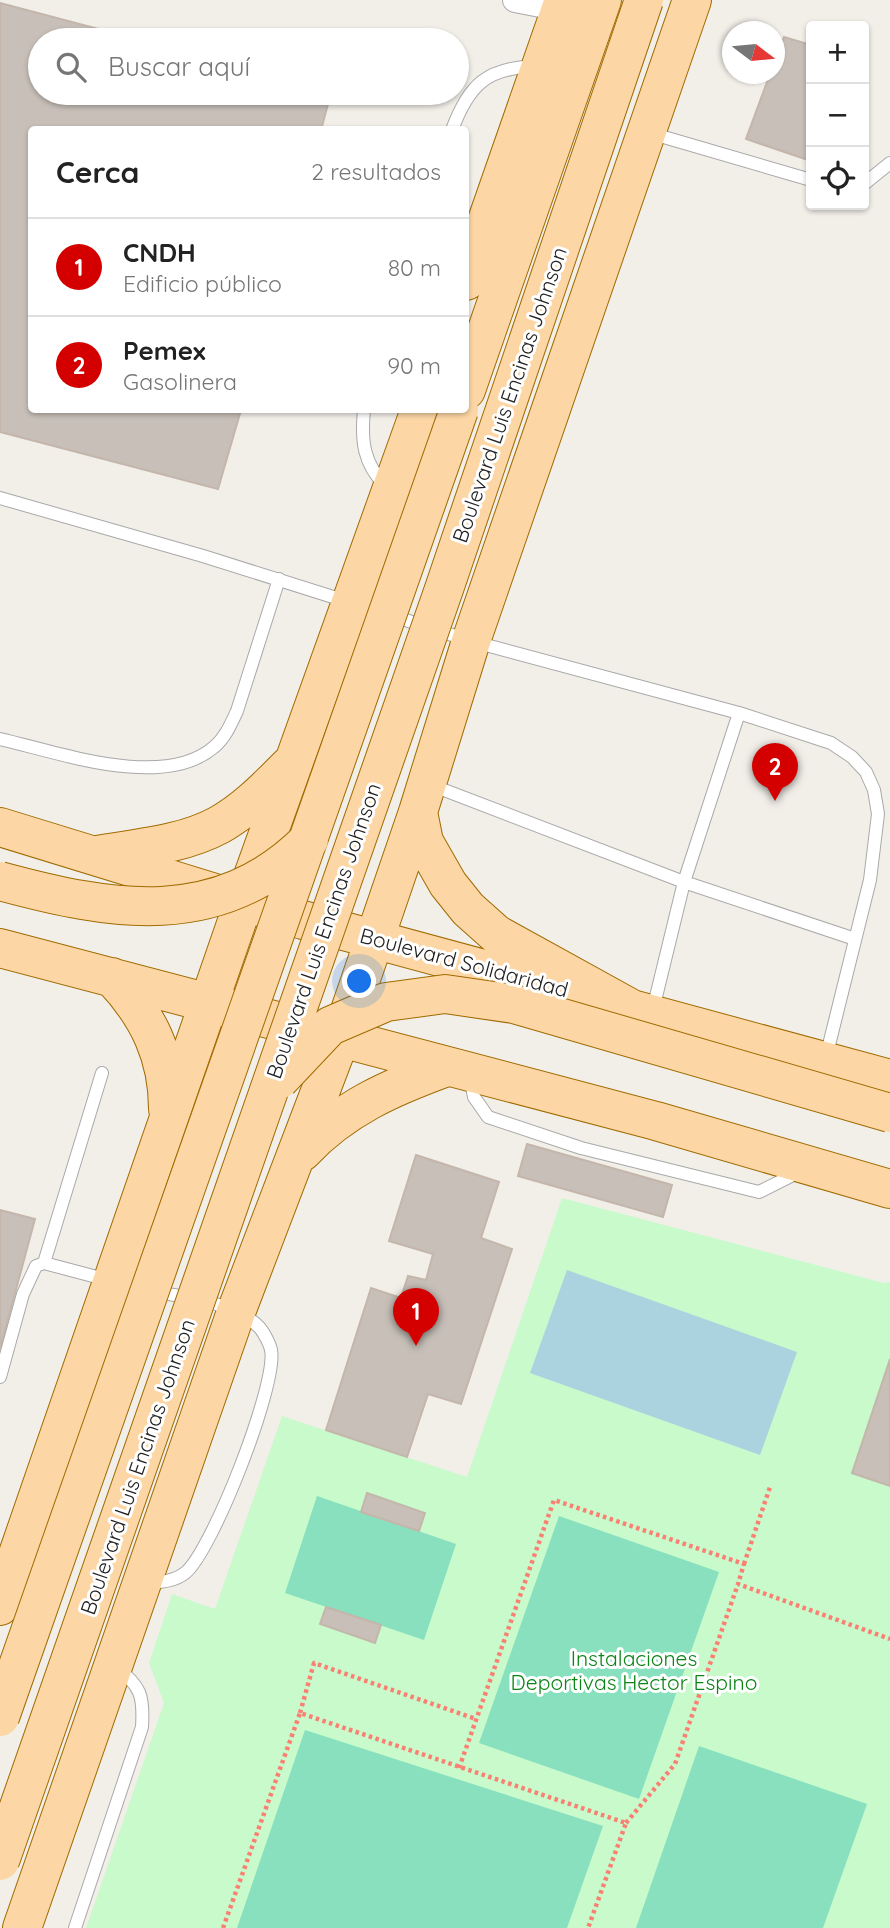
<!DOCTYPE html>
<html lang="es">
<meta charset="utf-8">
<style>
body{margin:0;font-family:Quicksand,sans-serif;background:#f6f6f6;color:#222}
.controls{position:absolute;right:21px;top:21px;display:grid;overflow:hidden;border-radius:7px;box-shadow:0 2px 5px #0004}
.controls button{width:63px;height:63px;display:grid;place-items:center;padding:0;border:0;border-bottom:2px solid #e0e0e0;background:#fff;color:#222;font:35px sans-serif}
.compass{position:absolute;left:722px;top:21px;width:63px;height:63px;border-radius:50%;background:#fff;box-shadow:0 2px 5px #0004;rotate:106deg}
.you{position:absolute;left:360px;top:982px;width:24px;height:24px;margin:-18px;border:5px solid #fff;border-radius:50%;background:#1a73e8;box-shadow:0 0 0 10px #1a73e833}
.badge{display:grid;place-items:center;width:46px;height:46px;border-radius:50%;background:#d40000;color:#fff;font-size:23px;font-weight:700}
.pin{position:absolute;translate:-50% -58px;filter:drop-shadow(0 2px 4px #0008)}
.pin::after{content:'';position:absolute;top:37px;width:24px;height:21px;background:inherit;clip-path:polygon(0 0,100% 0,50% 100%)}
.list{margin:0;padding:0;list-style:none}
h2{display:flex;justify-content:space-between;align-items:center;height:91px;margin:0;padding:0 28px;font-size:30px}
h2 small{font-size:23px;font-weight:400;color:#767676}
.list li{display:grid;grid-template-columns:46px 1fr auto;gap:21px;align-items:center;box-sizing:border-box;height:98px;padding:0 28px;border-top:2px solid #e0e0e0}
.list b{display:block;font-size:26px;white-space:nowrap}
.list p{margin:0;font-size:23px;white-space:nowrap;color:#767676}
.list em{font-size:23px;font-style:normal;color:#767676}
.icon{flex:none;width:38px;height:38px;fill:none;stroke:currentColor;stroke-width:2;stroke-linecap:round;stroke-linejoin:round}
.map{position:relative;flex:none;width:890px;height:1928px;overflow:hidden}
.search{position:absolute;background:#fff;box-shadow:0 2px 5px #0004;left:28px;top:28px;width:441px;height:77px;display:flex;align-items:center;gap:18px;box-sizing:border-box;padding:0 24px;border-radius:38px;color:#767676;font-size:26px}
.panel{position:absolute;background:#fff;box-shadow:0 2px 5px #0004;left:28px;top:126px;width:441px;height:287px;border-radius:7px}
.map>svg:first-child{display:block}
</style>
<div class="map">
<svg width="890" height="1928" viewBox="0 0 890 1928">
<rect width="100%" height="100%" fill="#f2efe9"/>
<path fill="#c8facc" d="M 562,1198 L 884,1283 L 890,1282 L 890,1928 L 86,1928 L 164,1703 L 149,1663 L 172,1594 L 215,1609 L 282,1416 L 467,1477 Z"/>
<path fill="#88e0be" d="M 317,1496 L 456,1544 L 424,1640 L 285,1593 Z
M 559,1516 L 719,1572 L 639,1799 L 479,1743 Z
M 305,1730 L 603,1826 L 567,1928 L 237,1928 Z
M 699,1746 L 867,1804 L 823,1928 L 636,1928 Z"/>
<path fill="#aad3df" d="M 567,1270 L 797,1352 L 760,1455 L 530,1373 Z"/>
<path fill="#c7bfb8" stroke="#c4b6ab" stroke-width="2" d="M 0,3 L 140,40 L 40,40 L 40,93 L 331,93 L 321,130 L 32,130 L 32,410 L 241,410 L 218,489 L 0,432 Z
M 784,37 L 811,45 L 811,161 L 746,139 L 770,74 L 774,74 L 774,63 Z
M 527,1144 L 672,1185 L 663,1217 L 518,1176 Z
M 416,1155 L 499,1182 L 481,1238 L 512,1249 L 461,1404 L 428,1394 L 407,1457 L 326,1430 L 371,1288 L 401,1298 L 408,1276 L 426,1280 L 433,1254 L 389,1241 Z
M 0,1210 L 35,1219 L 0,1349 Z
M 890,1359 L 890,1486 L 852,1473 Z
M 367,1493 L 425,1513 L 419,1531 L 361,1512 Z
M 326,1607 L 381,1625 L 375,1643 L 320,1624 Z"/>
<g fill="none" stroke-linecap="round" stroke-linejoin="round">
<defs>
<path id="service" d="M 452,130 C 469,84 487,68 536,66
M 650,133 L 811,180
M 864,184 L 890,163
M 364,410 C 361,440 363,464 386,486
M 0,498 L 203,556 L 349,602
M 393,616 L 471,641 L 739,713 L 684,882 L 653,1009
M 739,713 L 831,743 L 852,757 L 866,772 L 874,790 L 878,814 L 870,880 L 826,1057
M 0,739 C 58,752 163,791 214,747 C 225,738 231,724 237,711 L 279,579
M 431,785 L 684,882 L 855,939
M 470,1077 L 474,1097 L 488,1117 L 581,1148 L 759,1192 L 801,1171
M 44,1263 L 102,1073
M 0,1377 L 23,1294 L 36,1266 L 44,1263 L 108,1280
M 149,1583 C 161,1582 175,1581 185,1573 C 212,1552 278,1383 271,1350 C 270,1344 263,1331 259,1327 C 235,1302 185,1298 153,1291
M 75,1928 L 142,1727 C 144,1696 141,1686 116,1667"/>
<path id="minor" d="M 515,0 L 561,9"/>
<path id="primary" d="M 466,281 L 564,0
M 466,390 L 602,0
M 0,827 L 303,920 L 890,1079
M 97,855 C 137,848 182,845 219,825 C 246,810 268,787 290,765
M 0,948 L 656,1121 L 890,1189
M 112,977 C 148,1015 168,1056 168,1109
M 630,1008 L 496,934 L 468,909 L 448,884 L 424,842 L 418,812 L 471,641 L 692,0
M 302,1152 C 343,1108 392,1087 447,1067
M 0,1606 L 244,901 L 420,410
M 22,1928 L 236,1312 L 341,1037 L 418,812"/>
</defs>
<use href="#service" stroke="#a9a9a9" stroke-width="14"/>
<use href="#minor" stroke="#a9a9a9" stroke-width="26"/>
<use href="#primary" stroke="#a06b00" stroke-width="40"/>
<path stroke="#fa8072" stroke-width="4.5" stroke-dasharray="3.5 3.5" stroke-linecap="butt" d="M 744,1564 L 770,1487
M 300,1713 L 314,1663 L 476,1719
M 459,1768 L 554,1500 L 744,1564 L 738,1584
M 626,1823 L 675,1764 L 738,1584 L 890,1639
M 223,1928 L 300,1713 L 626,1823 L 588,1928"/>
<use href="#service" stroke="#fff" stroke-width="12"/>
<use href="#minor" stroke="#fff" stroke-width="24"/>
<use href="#primary" stroke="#fcd6a4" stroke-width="38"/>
<defs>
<path id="primary-bridge" d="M 0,881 C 111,911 218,931 309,840
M 279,1080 L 330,1026 L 386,1002 L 445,994 L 514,1004 L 890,1113
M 0,1717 L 459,410
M 0,1861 L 444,589 L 644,0"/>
</defs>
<use href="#primary-bridge" stroke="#a06b00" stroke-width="40" stroke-linecap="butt"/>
<use href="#primary-bridge" stroke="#fcd6a4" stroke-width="38"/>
</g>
<g text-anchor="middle" stroke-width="6" stroke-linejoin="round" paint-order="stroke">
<g font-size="21" fill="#222" stroke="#fff">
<text transform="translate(510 395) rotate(-71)" y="7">Boulevard Luis Encinas Johnson</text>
<text transform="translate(324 931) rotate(-71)" y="7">Boulevard Luis Encinas Johnson</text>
<text transform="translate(464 963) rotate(15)" y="7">Boulevard Solidaridad</text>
<text transform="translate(138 1467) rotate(-71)" y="7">Boulevard Luis Encinas Johnson</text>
</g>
<g font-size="21" fill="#0c8416" stroke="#fff">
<text x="634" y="1666">Instalaciones<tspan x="634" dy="24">Deportivas Hector Espino</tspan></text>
</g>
</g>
</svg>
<div class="controls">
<button>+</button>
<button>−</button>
<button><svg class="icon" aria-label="locate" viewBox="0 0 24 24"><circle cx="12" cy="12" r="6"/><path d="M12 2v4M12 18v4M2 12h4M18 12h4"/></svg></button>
</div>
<svg class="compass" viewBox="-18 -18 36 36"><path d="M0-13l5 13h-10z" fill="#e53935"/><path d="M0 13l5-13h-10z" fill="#767676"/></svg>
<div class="you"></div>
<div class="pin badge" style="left:416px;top:1346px">1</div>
<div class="pin badge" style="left:775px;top:801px">2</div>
<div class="search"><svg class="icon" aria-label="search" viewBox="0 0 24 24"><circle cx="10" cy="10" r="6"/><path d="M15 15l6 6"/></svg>Buscar aquí</div>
<section class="panel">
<h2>Cerca<small>2 resultados</small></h2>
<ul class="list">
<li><span class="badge">1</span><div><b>CNDH</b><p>Edificio público</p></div><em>80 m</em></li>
<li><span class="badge">2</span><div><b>Pemex</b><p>Gasolinera</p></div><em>90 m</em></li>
</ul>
</section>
</div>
